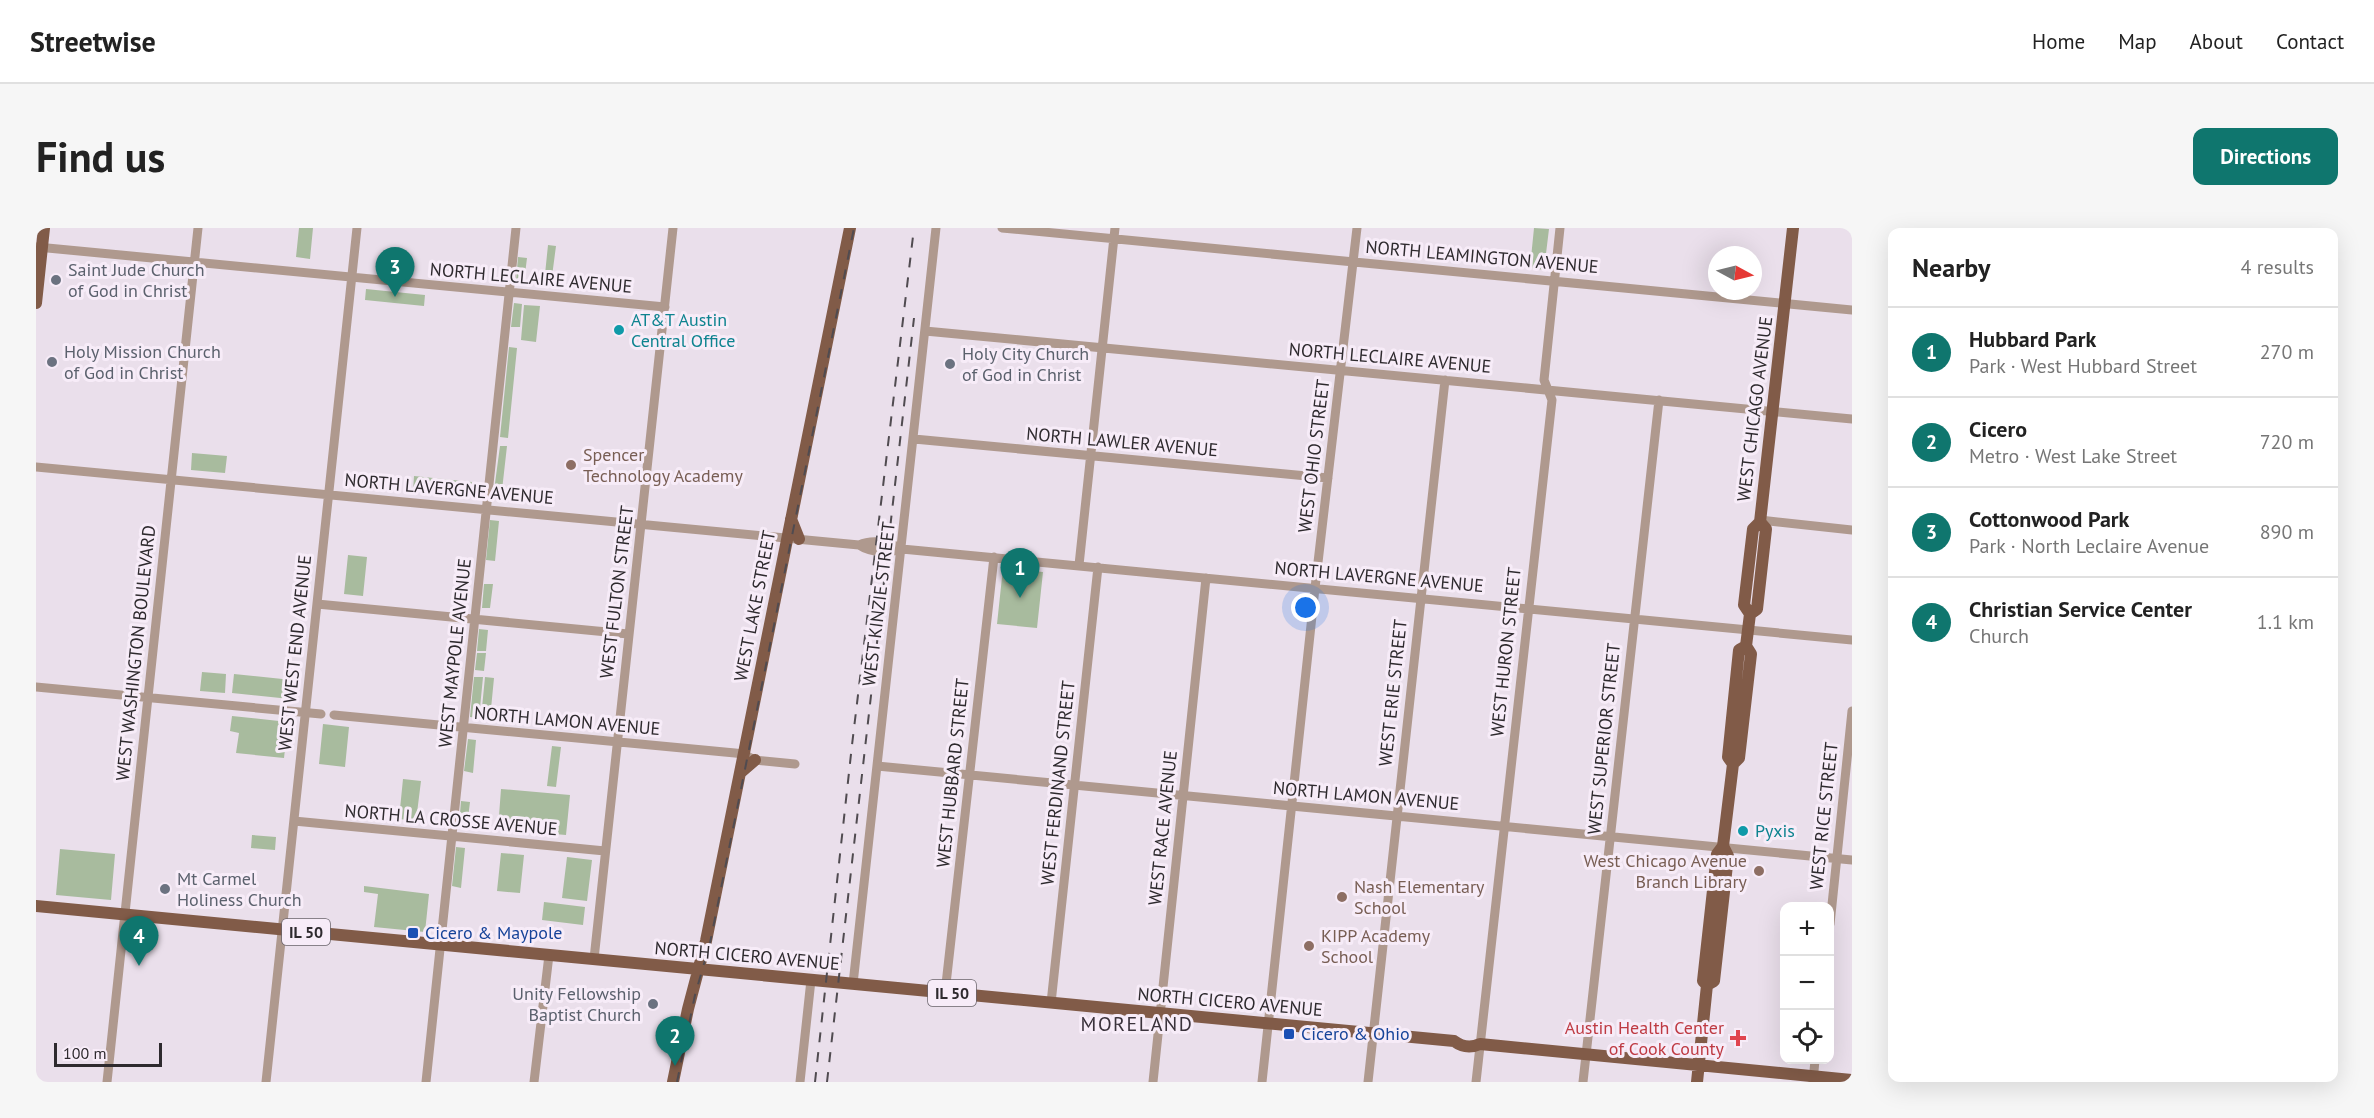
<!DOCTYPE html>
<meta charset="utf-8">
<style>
body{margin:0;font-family:"PT Sans",sans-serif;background:#f6f6f6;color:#222}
.controls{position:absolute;right:18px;bottom:18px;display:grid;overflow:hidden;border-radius:12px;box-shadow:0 6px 24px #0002}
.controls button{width:54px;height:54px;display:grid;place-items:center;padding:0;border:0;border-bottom:2px solid #e0e0e0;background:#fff;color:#222;font:30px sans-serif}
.compass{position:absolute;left:1672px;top:18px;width:54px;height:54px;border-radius:50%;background:#fff;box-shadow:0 6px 24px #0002;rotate:97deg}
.scale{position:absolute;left:18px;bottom:15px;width:108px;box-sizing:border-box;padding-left:6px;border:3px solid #2e2a2e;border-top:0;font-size:16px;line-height:21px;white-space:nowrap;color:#2e2a2e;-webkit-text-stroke:4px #f7ecf8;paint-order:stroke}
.you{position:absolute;left:1270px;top:380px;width:21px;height:21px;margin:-15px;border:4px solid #fff;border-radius:50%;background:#1a73e8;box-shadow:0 0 0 9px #1a73e833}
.badge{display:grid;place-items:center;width:39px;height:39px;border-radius:50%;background:#0f766e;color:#fff;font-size:20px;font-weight:700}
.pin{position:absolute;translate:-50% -50px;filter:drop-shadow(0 2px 3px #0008)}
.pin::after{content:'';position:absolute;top:32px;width:21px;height:18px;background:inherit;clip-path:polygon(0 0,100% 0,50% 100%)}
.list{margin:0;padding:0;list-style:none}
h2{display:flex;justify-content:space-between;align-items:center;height:78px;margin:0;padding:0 24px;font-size:26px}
h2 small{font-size:20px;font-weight:400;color:#767676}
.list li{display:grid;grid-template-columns:39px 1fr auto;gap:18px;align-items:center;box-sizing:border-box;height:90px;padding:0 24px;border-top:2px solid #e0e0e0}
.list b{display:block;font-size:22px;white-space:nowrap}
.list p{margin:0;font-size:20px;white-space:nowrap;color:#767676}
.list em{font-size:20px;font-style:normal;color:#767676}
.icon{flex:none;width:33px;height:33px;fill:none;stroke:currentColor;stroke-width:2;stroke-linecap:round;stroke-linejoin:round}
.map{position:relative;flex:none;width:1816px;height:854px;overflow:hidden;border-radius:12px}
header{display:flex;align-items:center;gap:36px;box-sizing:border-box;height:84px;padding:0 30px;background:#fff;border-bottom:2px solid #e0e0e0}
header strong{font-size:28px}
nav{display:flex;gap:33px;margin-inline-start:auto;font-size:21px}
.intro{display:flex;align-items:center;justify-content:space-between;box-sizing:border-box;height:144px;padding:0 36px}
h1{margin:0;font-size:42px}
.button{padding:15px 27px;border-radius:12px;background:#0f766e;color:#fff;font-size:21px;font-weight:700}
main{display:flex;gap:36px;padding:0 36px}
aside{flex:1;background:#fff;border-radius:12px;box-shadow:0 6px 24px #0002}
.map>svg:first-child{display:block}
</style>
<header>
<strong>Streetwise</strong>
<nav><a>Home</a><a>Map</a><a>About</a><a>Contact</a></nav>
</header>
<div class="intro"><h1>Find us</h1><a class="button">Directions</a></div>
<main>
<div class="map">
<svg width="1816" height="854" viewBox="0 0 1816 854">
<rect width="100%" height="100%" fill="#eadfeb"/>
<path fill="#a8bb9e" d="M 263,0 L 277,0 L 274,31 L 260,29 Z
M 1498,0 L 1513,1 L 1508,42 L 1494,40 Z
M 512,17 L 520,18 L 515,56 L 508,56 Z
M 482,29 L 491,30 L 488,54 L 480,53 Z
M 330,61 L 389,67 L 388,78 L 329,72 Z
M 478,75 L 486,76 L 484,99 L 475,99 Z
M 488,77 L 504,78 L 500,114 L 485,112 Z
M 473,119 L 481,120 L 472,210 L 464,209 Z
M 464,218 L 471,218 L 465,271 L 457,270 Z
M 156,225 L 191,228 L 189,245 L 155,242 Z
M 378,248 L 436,254 L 435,268 L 377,263 Z
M 454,292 L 463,293 L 459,333 L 450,332 Z
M 312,327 L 331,329 L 327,368 L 308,366 Z
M 967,340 L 1007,344 L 1001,400 L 961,396 Z
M 448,356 L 457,356 L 454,380 L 446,380 Z
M 443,401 L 452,402 L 450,423 L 441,423 Z
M 441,425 L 450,425 L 448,443 L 439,442 Z
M 166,444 L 190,446 L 189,465 L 164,463 Z
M 198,446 L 256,452 L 254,471 L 196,465 Z
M 438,449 L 447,449 L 443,490 L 434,489 Z
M 449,449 L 458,450 L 454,491 L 445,490 Z
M 196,488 L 252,494 L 248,530 L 200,525 L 203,505 L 194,503 Z
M 287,496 L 313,499 L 309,539 L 283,536 Z
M 432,511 L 440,512 L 437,545 L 428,543 Z
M 516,518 L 525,519 L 520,559 L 511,558 Z
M 367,551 L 385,553 L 380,593 L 363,591 Z
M 465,561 L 534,567 L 530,607 L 462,601 Z
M 425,573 L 434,574 L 431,598 L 423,598 Z
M 216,607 L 240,609 L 239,622 L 215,620 Z
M 420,619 L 429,620 L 425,660 L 416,658 Z
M 24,621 L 79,626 L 75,672 L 20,667 Z
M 465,625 L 488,627 L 484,665 L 461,663 Z
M 531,629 L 556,632 L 551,673 L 526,670 Z
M 328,658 L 393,666 L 389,704 L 338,699 L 342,666 L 328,664 Z
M 508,674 L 549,679 L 547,697 L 506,692 Z"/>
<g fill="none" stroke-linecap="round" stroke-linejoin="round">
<path stroke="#af998e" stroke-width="9" d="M 966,0 L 1816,82
M 1,19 L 629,79
M 889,103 L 1816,191
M 878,211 L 1292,250
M 0,239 L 823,317 C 835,325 853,325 866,321
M 1724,292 L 1816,302
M 823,317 C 836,311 854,314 866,321 L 1816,412
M 1043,337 L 1079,0
M 281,376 L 592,406
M 0,459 L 285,486
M 298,487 L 699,525 L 707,526 L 719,532 L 759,536
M 841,538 L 1816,632
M 258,593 L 569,623
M 1794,696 L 1816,483
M 558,731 L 637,0
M 817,756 L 900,0
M 909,765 L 958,329
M 1015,775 L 1062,339
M 71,854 L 162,0
M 230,854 L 321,0
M 390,854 L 480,0
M 498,854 L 513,727
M 764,854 L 775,752
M 1117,854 L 1170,350
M 1226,854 L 1279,360 L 1321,0
M 1332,854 L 1409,152
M 1440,854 L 1516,172 L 1508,152 L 1524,0
M 1547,854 L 1623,172
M 1777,854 L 1779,832"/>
<path stroke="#815b48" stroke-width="12" d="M 0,75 L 8,0
M 755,291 L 763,311
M 1714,386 L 1708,377 L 1717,301 L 1724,294 L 1757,0
M 1697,536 L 1692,529 L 1703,422 L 1710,418
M 704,545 L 719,532
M 0,678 L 1418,813 C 1426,819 1435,820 1444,816 L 1816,852
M 1671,757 L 1678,753 L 1692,628 L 1687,618 L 1697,536 L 1703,530 L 1715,426 L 1710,418 L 1714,386 L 1721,381 L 1730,301 L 1724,294
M 637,854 L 652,781 L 670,713 L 814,0
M 1661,854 L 1671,757 L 1667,753 L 1681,626 L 1687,618"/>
<path stroke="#504b50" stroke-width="2" stroke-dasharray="10 10" stroke-linecap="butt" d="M 641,854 L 659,767 L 674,715 L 818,0
M 779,854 L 816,517 L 878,0
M 791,854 L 878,90"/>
</g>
<g fill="#6b7280" stroke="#f7ecf8" stroke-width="2">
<circle cx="20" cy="52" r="6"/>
<circle cx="16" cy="134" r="6"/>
<circle cx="914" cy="136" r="6"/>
<circle cx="129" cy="661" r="6"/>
<circle cx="617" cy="776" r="6"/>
</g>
<g fill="#0f9aa8" stroke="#f7ecf8" stroke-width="2">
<circle cx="583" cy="102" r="6"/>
<circle cx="1707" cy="603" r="6"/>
</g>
<g fill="#8d6e63" stroke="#f7ecf8" stroke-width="2">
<circle cx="535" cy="237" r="6"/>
<circle cx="1723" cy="643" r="6"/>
<circle cx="1306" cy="669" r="6"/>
<circle cx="1273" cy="718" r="6"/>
</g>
<g fill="#1a4fb4" stroke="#f7ecf8" stroke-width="2">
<rect x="371" y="699" width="12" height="12" rx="3"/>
<rect x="1247" y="800" width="12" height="12" rx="3"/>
</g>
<path fill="#e0444e" stroke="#f7ecf8" stroke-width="2" d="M1699 801h6v6h6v6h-6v6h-6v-6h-6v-6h6z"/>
<g text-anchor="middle" stroke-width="6" stroke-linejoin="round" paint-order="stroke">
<g fill="#f7ecf8" stroke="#6a646b" stroke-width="1.5">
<rect x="246" y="691" width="48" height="26" rx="4.5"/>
<rect x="892" y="752" width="48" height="26" rx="4.5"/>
</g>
<g font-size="16" font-weight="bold" fill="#2e2a2e">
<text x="270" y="710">IL 50</text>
<text x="916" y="771">IL 50</text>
</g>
<g font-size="18" fill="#2e2a2e" stroke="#f7ecf8">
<text transform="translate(1446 29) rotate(5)" y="6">NORTH LEAMINGTON AVENUE</text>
<text transform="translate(495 50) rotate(5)" y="6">NORTH LECLAIRE AVENUE</text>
<text transform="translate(1354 130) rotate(5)" y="6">NORTH LECLAIRE AVENUE</text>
<text transform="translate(1719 181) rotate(-83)" y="6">WEST CHICAGO AVENUE</text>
<text transform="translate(1086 214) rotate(5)" y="6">NORTH LAWLER AVENUE</text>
<text transform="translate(1278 228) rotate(-83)" y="6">WEST OHIO STREET</text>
<text transform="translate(413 261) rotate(5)" y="6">NORTH LAVERGNE AVENUE</text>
<text transform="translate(1343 349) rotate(5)" y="6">NORTH LAVERGNE AVENUE</text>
<text transform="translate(581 364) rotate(-83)" y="6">WEST FULTON STREET</text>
<text transform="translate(843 376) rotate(-83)" y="6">WEST KINZIE STREET</text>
<text transform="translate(719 378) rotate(-79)" y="6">WEST LAKE STREET</text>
<text transform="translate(1470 424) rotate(-84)" y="6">WEST HURON STREET</text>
<text transform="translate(100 425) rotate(-84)" y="6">WEST WASHINGTON BOULEVARD</text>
<text transform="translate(259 425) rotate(-84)" y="6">WEST WEST END AVENUE</text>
<text transform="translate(419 425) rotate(-84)" y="6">WEST MAYPOLE AVENUE</text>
<text transform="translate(1357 465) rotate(-84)" y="6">WEST ERIE STREET</text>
<text transform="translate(531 493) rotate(5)" y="6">NORTH LAMON AVENUE</text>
<text transform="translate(1568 511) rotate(-84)" y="6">WEST SUPERIOR STREET</text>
<text transform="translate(917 545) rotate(-84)" y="6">WEST HUBBARD STREET</text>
<text transform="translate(1022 555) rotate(-84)" y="6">WEST FERDINAND STREET</text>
<text transform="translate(1330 568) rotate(5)" y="6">NORTH LAMON AVENUE</text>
<text transform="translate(1788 588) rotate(-84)" y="6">WEST RICE STREET</text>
<text transform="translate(415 592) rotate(5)" y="6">NORTH LA CROSSE AVENUE</text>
<text transform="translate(1127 600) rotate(-84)" y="6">WEST RACE AVENUE</text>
<text transform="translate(711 728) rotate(5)" y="6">NORTH CICERO AVENUE</text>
<text transform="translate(1194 774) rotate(5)" y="6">NORTH CICERO AVENUE</text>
</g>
<g font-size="18" fill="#5b616d" stroke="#f7ecf8" text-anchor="start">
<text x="32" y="48">Saint Jude Church<tspan x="32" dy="21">of God in Christ</tspan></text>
<text x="28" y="130">Holy Mission Church<tspan x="28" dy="21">of God in Christ</tspan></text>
<text x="926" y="132">Holy City Church<tspan x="926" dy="21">of God in Christ</tspan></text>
<text x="141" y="657">Mt Carmel<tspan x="141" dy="21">Holiness Church</tspan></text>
<text x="605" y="772" text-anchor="end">Unity Fellowship<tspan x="605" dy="21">Baptist Church</tspan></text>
</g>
<g font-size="18" fill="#0d838f" stroke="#f7ecf8" text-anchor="start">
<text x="595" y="98">AT&amp;T Austin<tspan x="595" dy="21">Central Office</tspan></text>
<text x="1719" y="609">Pyxis</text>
</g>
<g font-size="18" fill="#785e54" stroke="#f7ecf8" text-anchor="start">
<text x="547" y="233">Spencer<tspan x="547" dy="21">Technology Academy</tspan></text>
<text x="1711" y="639" text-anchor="end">West Chicago Avenue<tspan x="1711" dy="21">Branch Library</tspan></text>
<text x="1318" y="665">Nash Elementary<tspan x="1318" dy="21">School</tspan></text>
<text x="1285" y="714">KIPP Academy<tspan x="1285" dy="21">School</tspan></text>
</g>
<g font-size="18" fill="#164399" stroke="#f7ecf8" text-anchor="start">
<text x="389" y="711">Cicero &amp; Maypole</text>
<text x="1265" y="812">Cicero &amp; Ohio</text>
</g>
<g font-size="18" fill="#be3a42" stroke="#f7ecf8" text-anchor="end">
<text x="1688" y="806">Austin Health Center<tspan x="1688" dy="21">of Cook County</tspan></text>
</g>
<g font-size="20" letter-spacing="1.5" fill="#3a323b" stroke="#f7ecf8">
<text x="1101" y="803">MORELAND</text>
</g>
</g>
</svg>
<div class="controls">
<button>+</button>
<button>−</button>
<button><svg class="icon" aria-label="locate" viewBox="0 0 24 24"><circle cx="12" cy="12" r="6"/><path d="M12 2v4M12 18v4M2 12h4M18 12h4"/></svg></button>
</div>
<svg class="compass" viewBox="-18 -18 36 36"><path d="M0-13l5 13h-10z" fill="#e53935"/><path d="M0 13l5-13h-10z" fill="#767676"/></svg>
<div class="scale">100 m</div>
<div class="you"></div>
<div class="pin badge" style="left:984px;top:370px">1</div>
<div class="pin badge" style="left:639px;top:838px">2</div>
<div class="pin badge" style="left:359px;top:69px">3</div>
<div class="pin badge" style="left:103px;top:738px">4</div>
</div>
<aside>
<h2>Nearby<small>4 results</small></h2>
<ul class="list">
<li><span class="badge">1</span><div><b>Hubbard Park</b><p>Park · West Hubbard Street</p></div><em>270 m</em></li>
<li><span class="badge">2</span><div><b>Cicero</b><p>Metro · West Lake Street</p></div><em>720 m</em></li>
<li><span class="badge">3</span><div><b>Cottonwood Park</b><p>Park · North Leclaire Avenue</p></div><em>890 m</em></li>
<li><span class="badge">4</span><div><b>Christian Service Center</b><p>Church</p></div><em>1.1 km</em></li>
</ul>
</aside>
</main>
